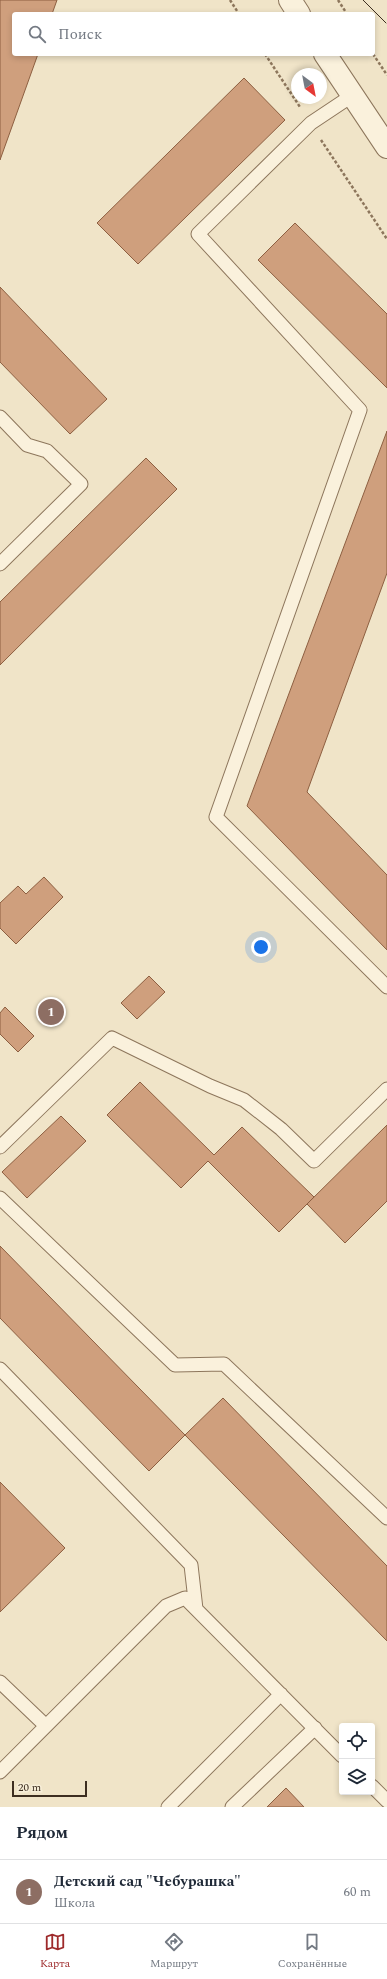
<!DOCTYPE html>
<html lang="ru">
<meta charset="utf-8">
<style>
body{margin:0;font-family:Spectral,serif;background:#f6f6f7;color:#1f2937}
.controls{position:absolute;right:12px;bottom:12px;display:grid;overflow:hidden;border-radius:4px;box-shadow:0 2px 6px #0003}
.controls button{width:36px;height:36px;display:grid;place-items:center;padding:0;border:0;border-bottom:1px solid #e0e1e3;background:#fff;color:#1f2937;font:20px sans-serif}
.compass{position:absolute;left:291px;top:68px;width:36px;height:36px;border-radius:50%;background:#fff;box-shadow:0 2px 6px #0003;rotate:148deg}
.scale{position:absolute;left:12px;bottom:10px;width:75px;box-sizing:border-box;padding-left:4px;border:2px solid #3d2e20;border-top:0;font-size:11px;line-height:14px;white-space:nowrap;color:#3d2e20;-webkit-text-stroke:3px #f7eed8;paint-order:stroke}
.you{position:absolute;left:261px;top:947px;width:14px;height:14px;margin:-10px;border:3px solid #fff;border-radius:50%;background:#1a73e8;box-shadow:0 0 0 6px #1a73e833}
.badge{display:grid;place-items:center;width:26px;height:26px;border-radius:50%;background:#9e2a2b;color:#fff;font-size:13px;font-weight:700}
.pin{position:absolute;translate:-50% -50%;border:2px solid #fff;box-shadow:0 1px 4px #0006}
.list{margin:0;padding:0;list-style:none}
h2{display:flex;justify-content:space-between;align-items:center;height:52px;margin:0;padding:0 16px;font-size:17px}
h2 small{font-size:13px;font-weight:400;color:#747a83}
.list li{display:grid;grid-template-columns:26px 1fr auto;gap:12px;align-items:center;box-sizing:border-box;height:64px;padding:0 16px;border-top:1px solid #e0e1e3}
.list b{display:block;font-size:15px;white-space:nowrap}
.list p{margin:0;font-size:13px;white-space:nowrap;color:#747a83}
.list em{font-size:13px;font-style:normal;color:#747a83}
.icon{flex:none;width:22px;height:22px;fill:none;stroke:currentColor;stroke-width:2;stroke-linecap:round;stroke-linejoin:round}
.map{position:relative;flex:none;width:387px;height:1807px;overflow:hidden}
.search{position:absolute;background:#fff;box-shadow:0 2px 6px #0003;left:12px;right:12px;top:12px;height:44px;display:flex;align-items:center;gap:10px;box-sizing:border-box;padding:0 14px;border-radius:4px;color:#747a83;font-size:15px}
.sheet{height:116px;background:#fff}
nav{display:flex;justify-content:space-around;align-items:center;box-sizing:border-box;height:56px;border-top:1px solid #e0e1e3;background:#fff;font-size:11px;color:#747a83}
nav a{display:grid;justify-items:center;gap:2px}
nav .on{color:#9e2a2b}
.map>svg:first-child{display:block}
</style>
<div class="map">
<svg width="387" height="1807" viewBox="0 0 387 1807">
<rect width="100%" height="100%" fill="#f0e4c8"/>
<path fill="#cf9f7d" stroke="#8d5f41" d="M 0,0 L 57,0 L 52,14 L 14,14 L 14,54 L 38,54 L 0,160 Z
M 244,78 L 285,120 L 138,264 L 97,223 Z
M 295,223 L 387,314 L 387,388 L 258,260 Z
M 0,287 L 107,399 L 70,434 L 0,362 Z
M 387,431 L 387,573 L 307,792 L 387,875 L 387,950 L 247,806 Z
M 146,458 L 177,489 L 0,665 L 0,602 Z
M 44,877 L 63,897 L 16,944 L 0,928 L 0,903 L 18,886 L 26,894 Z
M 149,976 L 165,992 L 137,1019 L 121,1003 Z
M 5,1007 L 34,1036 L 18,1052 L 0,1034 L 0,1013 Z
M 140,1082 L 214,1155 L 242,1127 L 314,1197 L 279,1232 L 208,1161 L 181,1188 L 107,1115 Z
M 61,1116 L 86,1141 L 27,1198 L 2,1172 Z
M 387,1125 L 387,1201 L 345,1243 L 307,1204 Z
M 0,1246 L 185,1435 L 149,1471 L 0,1318 Z
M 223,1398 L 387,1566 L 387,1641 L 185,1435 Z
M 0,1482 L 65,1548 L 0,1612 Z
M 286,1788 L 304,1807 L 267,1807 Z"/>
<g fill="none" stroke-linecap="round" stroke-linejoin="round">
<defs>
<path id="service" d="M 353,95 L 311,123 L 198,234 L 360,410 L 216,817 L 387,987
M 0,417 L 27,445 L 47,451 L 81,484 L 0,564
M 0,1147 L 112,1038 L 210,1086 L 244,1100 L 281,1129 L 314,1161 L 387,1089
M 0,1198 L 175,1365 L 224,1364 L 387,1518
M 0,1369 L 191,1565 L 196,1609
M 0,1682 L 46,1726
M 0,1772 L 166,1606 L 185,1598 L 342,1756
M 372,1786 L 387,1801
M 168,1807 L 281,1694
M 232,1807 L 315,1728"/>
<path id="tertiary" d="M 290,0 L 299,14
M 325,54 L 387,147"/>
</defs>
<use href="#service" stroke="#8d765c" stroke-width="15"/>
<use href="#tertiary" stroke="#8d765c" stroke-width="24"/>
<path stroke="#8d765c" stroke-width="2.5" stroke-dasharray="3 2" stroke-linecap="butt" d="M 230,0 L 239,14
M 338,0 L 347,14
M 265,54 L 300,107
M 373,54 L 387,75
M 321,140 L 387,239"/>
<use href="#service" stroke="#faf1dc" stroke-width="13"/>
<use href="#tertiary" stroke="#faf1dc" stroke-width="22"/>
<path stroke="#3d2e20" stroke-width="1" d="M 363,0 L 386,23"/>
</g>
</svg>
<div class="controls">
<button><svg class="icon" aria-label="locate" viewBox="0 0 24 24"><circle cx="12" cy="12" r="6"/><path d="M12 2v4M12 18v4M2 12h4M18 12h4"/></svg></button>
<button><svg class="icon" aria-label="layers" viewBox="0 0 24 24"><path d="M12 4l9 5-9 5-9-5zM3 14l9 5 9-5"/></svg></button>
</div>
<svg class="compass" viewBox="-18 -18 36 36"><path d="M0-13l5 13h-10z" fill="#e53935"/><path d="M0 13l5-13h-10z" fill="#747a83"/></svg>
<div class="scale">20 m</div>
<div class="you"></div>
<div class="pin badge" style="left:51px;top:1012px;background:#8d6e63">1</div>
<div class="search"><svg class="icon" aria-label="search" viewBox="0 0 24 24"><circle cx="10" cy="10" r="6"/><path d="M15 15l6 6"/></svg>Поиск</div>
</div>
<section class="sheet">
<h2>Рядом<small></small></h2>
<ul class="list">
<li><span class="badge" style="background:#8d6e63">1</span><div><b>Детский сад &quot;Чебурашка&quot;</b><p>Школа</p></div><em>60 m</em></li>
</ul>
</section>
<nav>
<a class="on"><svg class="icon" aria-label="map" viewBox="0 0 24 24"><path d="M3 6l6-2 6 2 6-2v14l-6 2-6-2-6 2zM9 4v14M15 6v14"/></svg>Карта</a>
<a><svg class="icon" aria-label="directions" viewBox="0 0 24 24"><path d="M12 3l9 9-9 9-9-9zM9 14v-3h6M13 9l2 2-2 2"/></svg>Маршрут</a>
<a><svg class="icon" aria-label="saved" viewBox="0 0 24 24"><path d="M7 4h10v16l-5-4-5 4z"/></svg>Сохранённые</a>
</nav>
